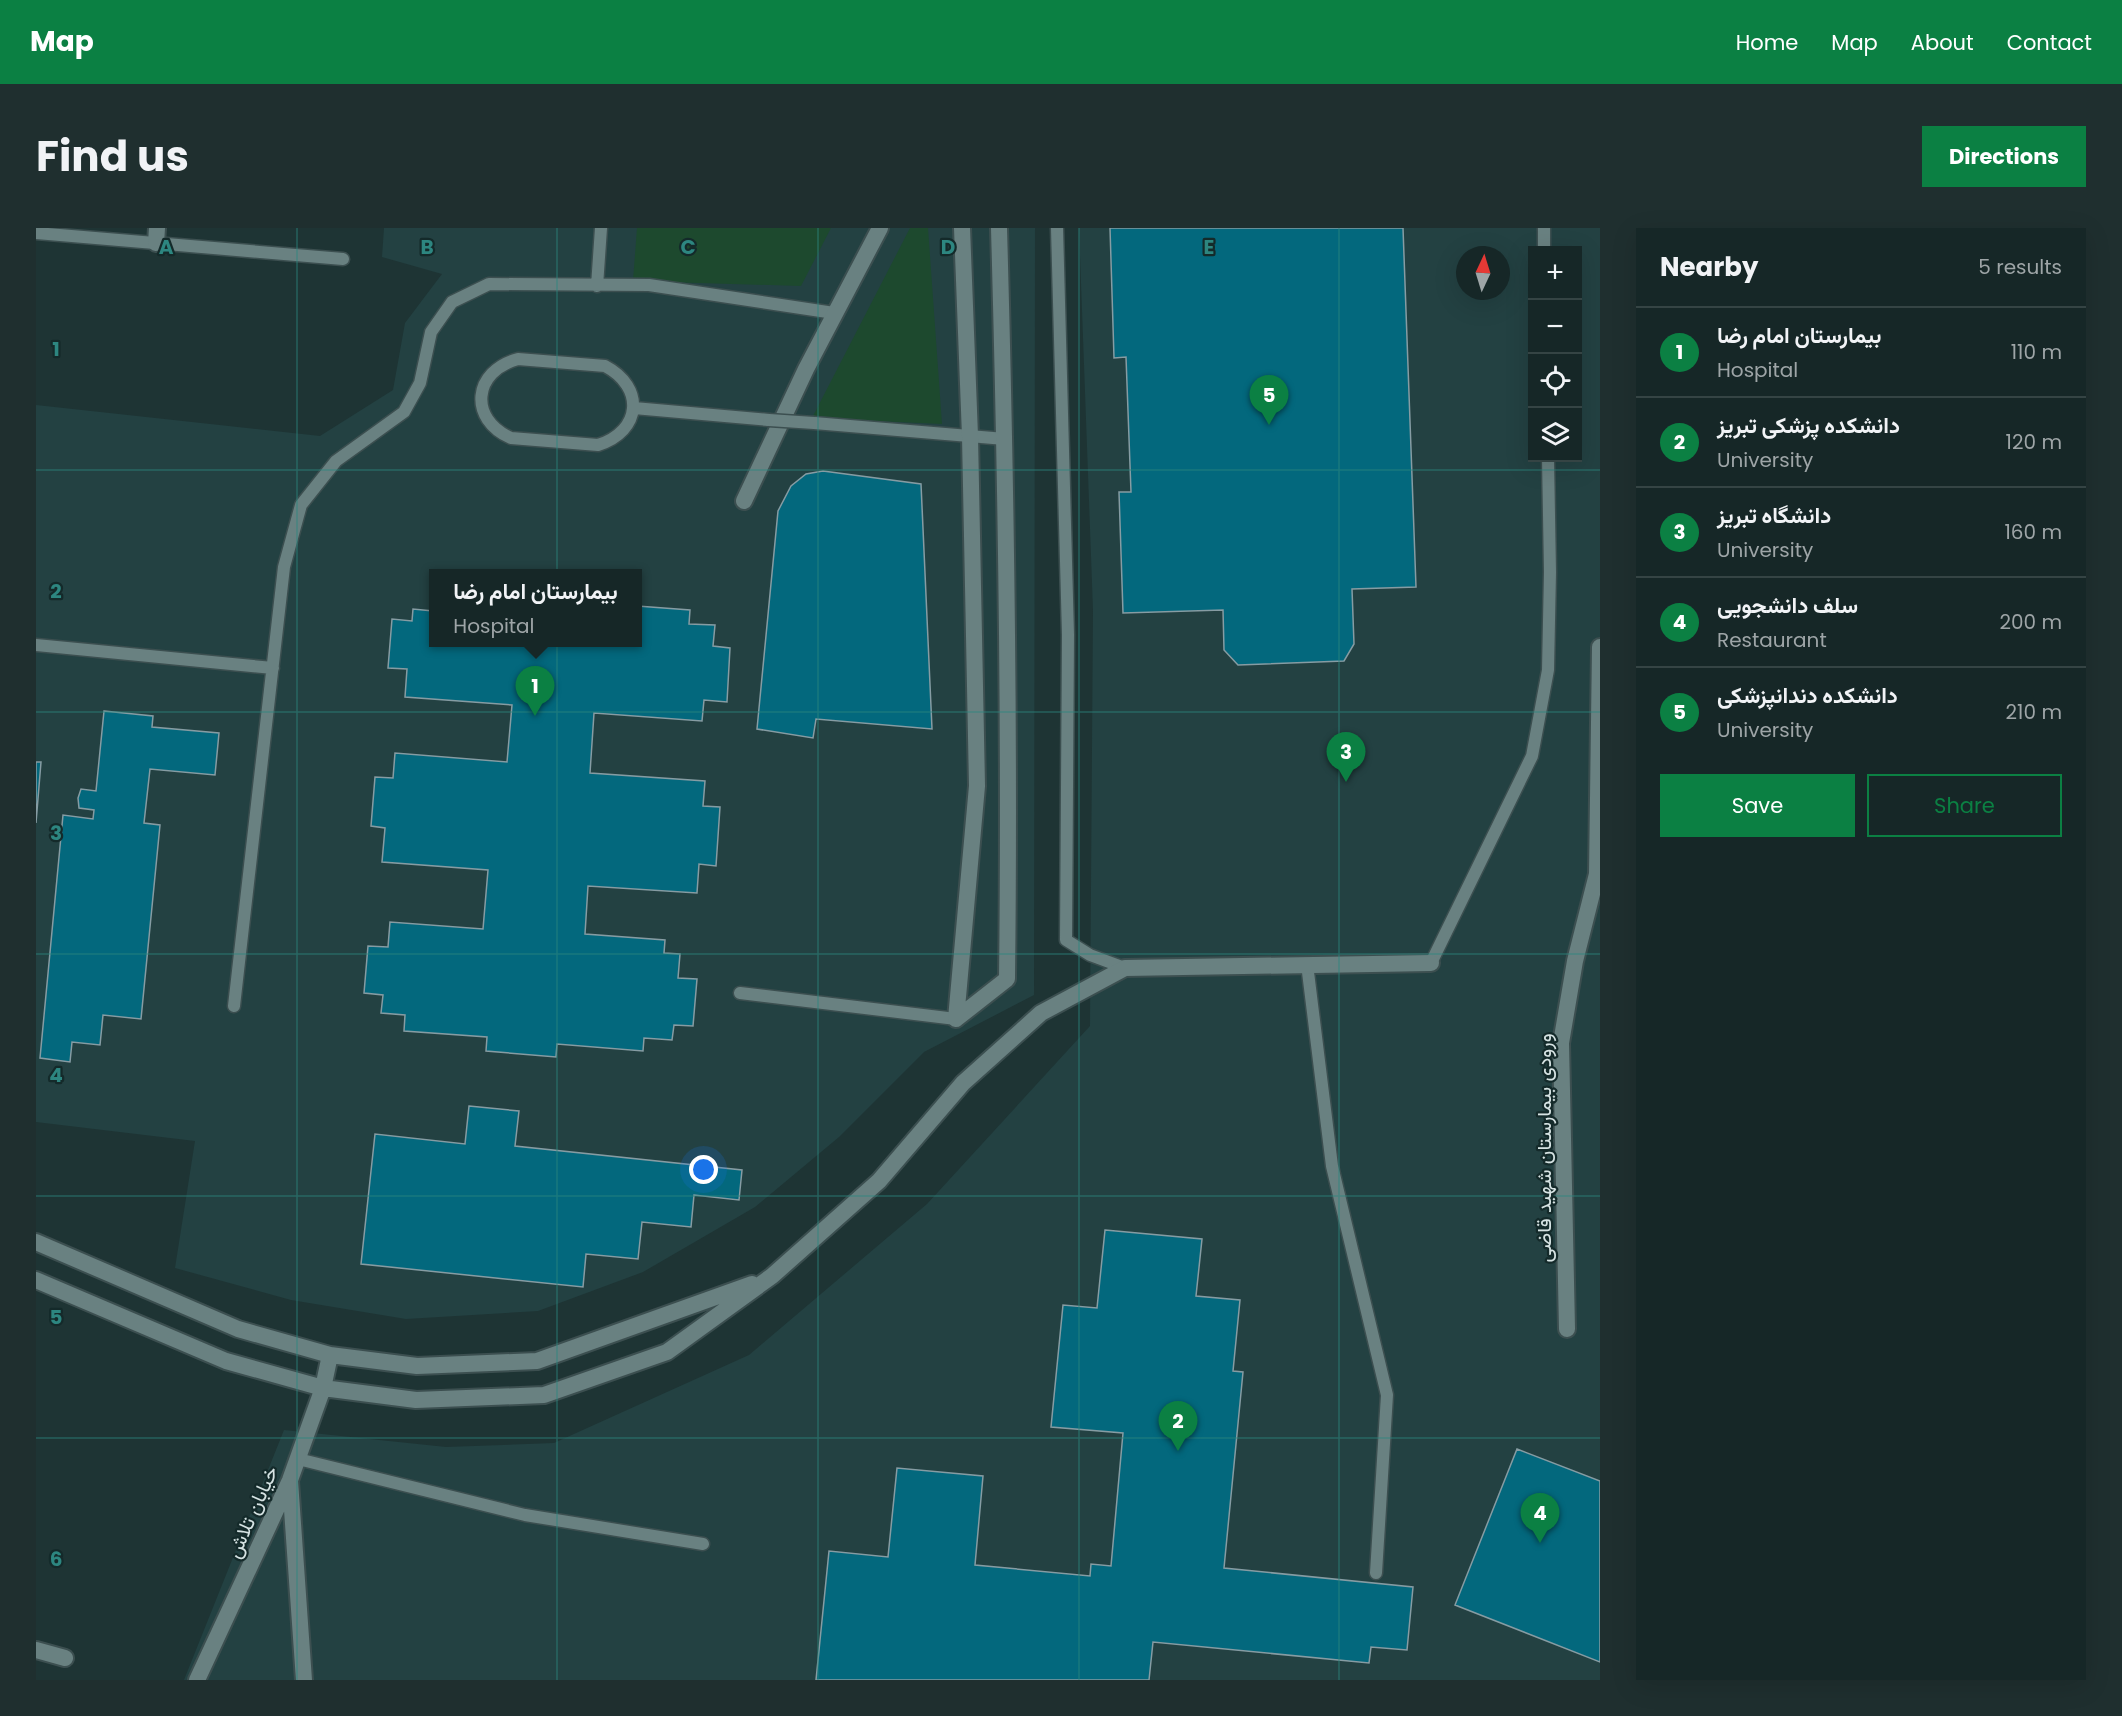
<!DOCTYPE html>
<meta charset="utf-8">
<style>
body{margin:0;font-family:Poppins,Vazirmatn,sans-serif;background:#1f2f2f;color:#f1f3f6}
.controls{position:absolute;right:18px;top:18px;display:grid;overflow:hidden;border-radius:0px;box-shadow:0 6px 24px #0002}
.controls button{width:54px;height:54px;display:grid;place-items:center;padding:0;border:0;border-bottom:2px solid #354444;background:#162727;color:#f1f3f6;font:30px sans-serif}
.compass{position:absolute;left:1420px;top:18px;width:54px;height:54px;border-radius:50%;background:#162727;box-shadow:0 6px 24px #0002;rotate:4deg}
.you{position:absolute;left:668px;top:942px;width:21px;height:21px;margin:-15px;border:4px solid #fff;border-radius:50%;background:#1a73e8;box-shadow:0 0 0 9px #1a73e833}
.badge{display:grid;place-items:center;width:39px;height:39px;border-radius:50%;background:#0b8043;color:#fff;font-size:20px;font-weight:700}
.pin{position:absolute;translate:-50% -50px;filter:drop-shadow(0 2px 3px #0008)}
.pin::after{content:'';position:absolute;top:32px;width:21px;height:18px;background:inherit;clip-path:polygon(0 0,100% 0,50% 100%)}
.popup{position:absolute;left:393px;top:341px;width:213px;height:78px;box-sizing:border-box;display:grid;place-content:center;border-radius:0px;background:#162727;filter:drop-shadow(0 2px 4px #0005);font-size:20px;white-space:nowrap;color:#9ea5a7}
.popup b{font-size:22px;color:#f1f3f6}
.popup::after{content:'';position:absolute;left:50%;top:100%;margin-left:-12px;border:12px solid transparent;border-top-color:#162727}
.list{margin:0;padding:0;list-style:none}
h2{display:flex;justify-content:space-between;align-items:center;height:78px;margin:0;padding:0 24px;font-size:26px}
h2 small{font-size:20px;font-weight:400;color:#9ea5a7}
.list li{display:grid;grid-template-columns:39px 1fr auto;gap:18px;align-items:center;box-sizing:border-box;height:90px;padding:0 24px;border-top:2px solid #354444}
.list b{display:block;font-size:22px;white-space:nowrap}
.list p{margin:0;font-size:20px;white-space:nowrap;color:#9ea5a7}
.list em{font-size:20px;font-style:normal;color:#9ea5a7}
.actions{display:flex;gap:12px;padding:18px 24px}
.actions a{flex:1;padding:14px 0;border:2px solid #0b8043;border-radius:0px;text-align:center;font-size:21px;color:#0b8043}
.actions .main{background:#0b8043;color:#fff}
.icon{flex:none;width:33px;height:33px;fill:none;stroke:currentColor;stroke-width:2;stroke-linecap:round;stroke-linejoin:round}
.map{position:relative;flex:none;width:1564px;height:1452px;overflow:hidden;border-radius:0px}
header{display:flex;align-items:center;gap:36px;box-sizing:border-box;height:84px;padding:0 30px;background:#0b8043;color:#fff}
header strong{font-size:28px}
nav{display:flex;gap:33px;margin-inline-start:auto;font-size:21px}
.intro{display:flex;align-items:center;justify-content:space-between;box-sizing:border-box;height:144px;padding:0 36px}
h1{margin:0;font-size:42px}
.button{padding:15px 27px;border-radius:0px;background:#0b8043;color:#fff;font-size:21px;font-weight:700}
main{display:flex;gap:36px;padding:0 36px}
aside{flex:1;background:#162727;border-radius:0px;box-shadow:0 6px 24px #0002}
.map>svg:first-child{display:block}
</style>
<header>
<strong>Map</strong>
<nav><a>Home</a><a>Map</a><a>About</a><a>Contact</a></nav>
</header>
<div class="intro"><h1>Find us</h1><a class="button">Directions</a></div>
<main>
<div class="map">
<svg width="1564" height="1452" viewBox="0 0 1564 1452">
<rect width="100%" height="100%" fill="#1e3434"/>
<path fill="#234142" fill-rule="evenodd" d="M 348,0 L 999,0 L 998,767 L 888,824 L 803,909 L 719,979 L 607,1044 L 502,1083 L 370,1091 L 255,1072 L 139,1040 L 159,913 L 0,894 L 0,177 L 284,208 L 357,162 L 369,95 L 406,46 L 346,29 ZM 397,346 L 601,346 L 601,414 L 397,414 Z
M 1043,0 L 1564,0 L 1564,1452 L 148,1452 L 248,1202 L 410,1219 L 518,1215 L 713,1127 L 891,976 L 1054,798 L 1057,382 ZM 1496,22 L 1542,22 L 1542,230 L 1496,230 ZM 1429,27 L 1465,27 L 1465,63 L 1429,63 Z"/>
<path fill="#1d492e" d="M 601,0 L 795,0 L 765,58 L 597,53 Z
M 874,0 L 892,0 L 906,196 L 776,190 Z"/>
<path fill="#03687d" stroke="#869ca3" stroke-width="1.5" d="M 1074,0 L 1367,0 L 1380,359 L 1316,361 L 1318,416 L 1308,433 L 1202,437 L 1188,422 L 1187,382 L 1087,385 L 1083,264 L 1095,264 L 1090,129 L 1078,130 Z
M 787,243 L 885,256 L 896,501 L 780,491 L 777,510 L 721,501 L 742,283 L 755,258 L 770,246 Z
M 601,378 L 654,382 L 653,396 L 679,397 L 677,418 L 694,420 L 691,474 L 668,472 L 666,493 L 558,485 L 554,545 L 669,553 L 667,578 L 684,579 L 680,638 L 663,636 L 661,665 L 552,658 L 549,706 L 629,712 L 628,725 L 644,726 L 642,750 L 661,751 L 657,798 L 638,797 L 636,812 L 608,810 L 607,823 L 521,816 L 520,829 L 450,823 L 451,809 L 368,803 L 369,787 L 345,785 L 347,767 L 328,765 L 332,718 L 352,719 L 354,694 L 447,701 L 452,642 L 346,634 L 349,600 L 335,598 L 339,549 L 357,550 L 359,525 L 471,534 L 476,477 L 369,469 L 371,441 L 352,440 L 356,391 L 376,393 L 377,381 L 397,383 L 397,414 L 601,414 Z
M 68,483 L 117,488 L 116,499 L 183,505 L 179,547 L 114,541 L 108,595 L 124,597 L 105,791 L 67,787 L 64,817 L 36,814 L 34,834 L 4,830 L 27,587 L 57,591 L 58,582 L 43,580 L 42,570 L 45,561 L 60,563 Z
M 0,534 L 5,534 L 0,595 Z
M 433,878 L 483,883 L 479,918 L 706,942 L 703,972 L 658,967 L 655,999 L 606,994 L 602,1031 L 550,1026 L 547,1059 L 325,1036 L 339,906 L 429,916 Z
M 1069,1002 L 1166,1011 L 1160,1068 L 1204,1072 L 1197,1143 L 1207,1144 L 1188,1340 L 1377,1359 L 1371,1422 L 1335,1419 L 1333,1435 L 1117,1414 L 1113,1452 L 780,1452 L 793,1323 L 852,1329 L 861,1240 L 947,1248 L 939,1337 L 1054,1348 L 1055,1336 L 1075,1338 L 1087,1205 L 1015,1199 L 1027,1077 L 1061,1080 Z
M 1481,1221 L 1564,1253 L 1564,1434 L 1419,1377 Z"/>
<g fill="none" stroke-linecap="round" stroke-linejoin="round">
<defs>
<path id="service" d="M 1021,0 L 1032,407 L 1030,712 L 1054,727 L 1089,740
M 1508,0 L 1508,22
M 0,5 L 307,31
M 561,58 L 565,0
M 482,131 L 569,138 C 609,159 606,203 562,217 L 475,210 C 432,191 437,143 482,131 Z
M 598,180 L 733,192
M 778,195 L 969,211
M 0,417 L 237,440
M 1395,735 L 1496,528 L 1512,442 L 1514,344 L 1512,230
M 1271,736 L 1296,938 L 1351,1167 L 1340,1345
M 704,765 L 920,791
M 198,778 L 248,339 L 265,277 L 300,233 L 368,184 L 384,155 L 395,104 L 416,74 L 453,56 L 613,57 L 798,85
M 262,1231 L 489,1287 L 667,1316"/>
<path id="minor" d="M 120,15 L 121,0
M 708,273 L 770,141 L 844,0
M 920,791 L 971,751 C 974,501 970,250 963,0
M 920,791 L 941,558 L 934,208 L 926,0
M 0,1014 L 202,1101 L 294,1127 L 381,1138 L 501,1133 L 716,1056
M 0,1052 L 190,1133 L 287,1160 L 380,1172 L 508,1167 L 631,1124 L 736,1048 L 843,953 L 927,855 L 1005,785 L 1089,740 L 1395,735
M 1531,1101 L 1525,815 L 1539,733 L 1561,646 L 1564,419
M 254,1253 L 268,1452
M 0,1422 L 29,1430
M 161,1452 L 254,1252 L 287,1160 L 294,1127"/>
</defs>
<use href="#service" stroke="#3c4f50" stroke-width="15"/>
<use href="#minor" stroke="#3c4f50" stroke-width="20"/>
<use href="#service" stroke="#698181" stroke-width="12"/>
<use href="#minor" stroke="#698181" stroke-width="16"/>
<defs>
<path id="service-bridge" d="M 733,192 L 778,195"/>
</defs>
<use href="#service-bridge" stroke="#3c4f50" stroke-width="15" stroke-linecap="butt"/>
<use href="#service-bridge" stroke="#698181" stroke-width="12"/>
</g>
<path fill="none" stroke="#2d8680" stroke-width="1.5" stroke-opacity="0.55" d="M 261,0 L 261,1452M 521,0 L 521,1452M 782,0 L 782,1452M 1043,0 L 1043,1452M 1303,0 L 1303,1452M 0,242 L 1564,242M 0,484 L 1564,484M 0,726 L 1564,726M 0,968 L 1564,968M 0,1210 L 1564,1210"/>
<g text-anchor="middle" stroke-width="4.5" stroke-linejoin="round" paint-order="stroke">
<g font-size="20" fill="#d6e3e3" stroke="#142a2a">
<text transform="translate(1508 920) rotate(-90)" y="7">ورودی بیمارستان شهید قاضی</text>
<text transform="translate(216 1284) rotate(-66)" y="7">خیابان تلاش</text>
</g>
</g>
<g font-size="20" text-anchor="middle" font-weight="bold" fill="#2d8680" stroke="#142a2a" stroke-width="4.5" stroke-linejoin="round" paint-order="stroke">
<text x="130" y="26">A</text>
<text x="391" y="26">B</text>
<text x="652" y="26">C</text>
<text x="912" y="26">D</text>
<text x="1173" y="26">E</text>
<text x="20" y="128">1</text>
<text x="20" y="370">2</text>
<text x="20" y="612">3</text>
<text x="20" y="854">4</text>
<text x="20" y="1096">5</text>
<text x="20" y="1338">6</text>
</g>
</svg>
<div class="controls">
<button>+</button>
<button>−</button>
<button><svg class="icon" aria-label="locate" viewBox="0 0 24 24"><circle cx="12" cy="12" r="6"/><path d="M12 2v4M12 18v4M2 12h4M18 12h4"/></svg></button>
<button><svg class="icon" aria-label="layers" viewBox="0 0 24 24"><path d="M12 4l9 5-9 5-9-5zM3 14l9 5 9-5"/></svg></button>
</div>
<svg class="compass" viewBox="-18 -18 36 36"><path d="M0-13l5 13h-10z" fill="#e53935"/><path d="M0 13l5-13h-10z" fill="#9ea5a7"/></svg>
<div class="you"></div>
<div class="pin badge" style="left:499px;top:488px">1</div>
<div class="popup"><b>بیمارستان امام رضا</b>Hospital</div>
<div class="pin badge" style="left:1142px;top:1223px">2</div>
<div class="pin badge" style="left:1310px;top:554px">3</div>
<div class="pin badge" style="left:1504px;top:1315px">4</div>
<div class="pin badge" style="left:1233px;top:197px">5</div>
</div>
<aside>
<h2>Nearby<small>5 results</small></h2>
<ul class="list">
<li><span class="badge">1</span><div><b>بیمارستان امام رضا</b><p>Hospital</p></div><em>110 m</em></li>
<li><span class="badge">2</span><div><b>دانشکده پزشکی تبریز</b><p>University</p></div><em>120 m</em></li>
<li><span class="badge">3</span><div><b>دانشگاه تبریز</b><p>University</p></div><em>160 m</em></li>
<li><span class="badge">4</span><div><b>سلف دانشجویی</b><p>Restaurant</p></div><em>200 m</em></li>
<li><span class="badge">5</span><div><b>دانشکده دندانپزشکی</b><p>University</p></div><em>210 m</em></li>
</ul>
<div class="actions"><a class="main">Save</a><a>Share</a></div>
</aside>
</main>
